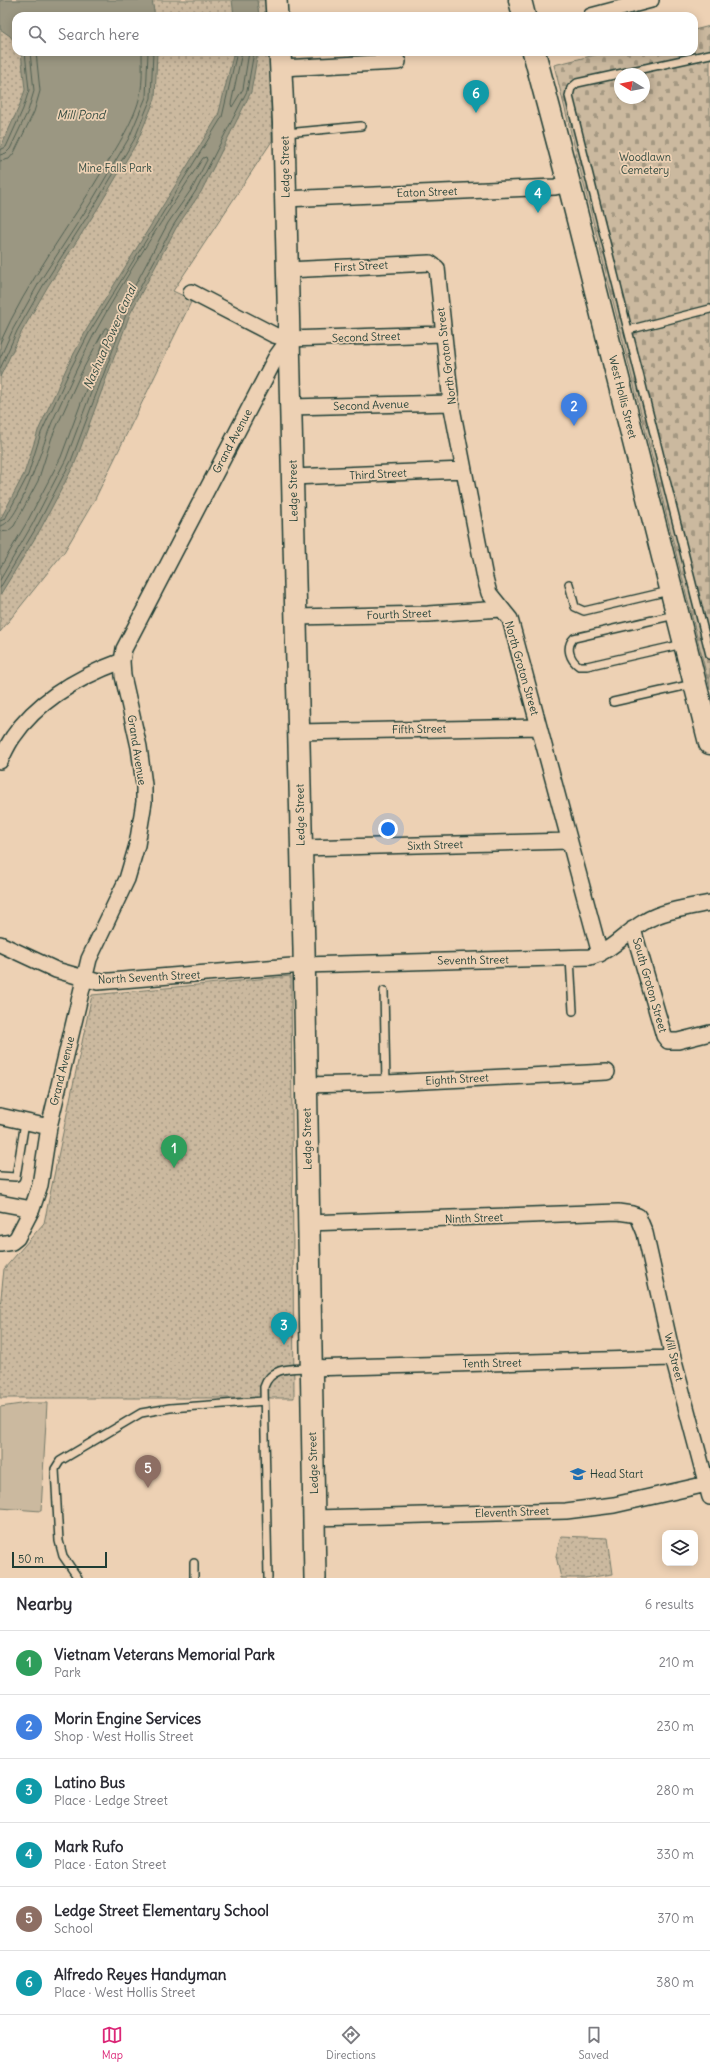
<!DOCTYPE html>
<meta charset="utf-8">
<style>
body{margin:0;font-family:Delius,sans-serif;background:#f2f2f3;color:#2b2b33}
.controls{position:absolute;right:12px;bottom:12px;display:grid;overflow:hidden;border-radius:8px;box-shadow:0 2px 10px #0003}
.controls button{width:36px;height:36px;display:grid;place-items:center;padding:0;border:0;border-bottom:1px solid #e1e1e2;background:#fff;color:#2b2b33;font:20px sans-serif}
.compass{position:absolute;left:614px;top:68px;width:36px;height:36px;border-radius:50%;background:#fff;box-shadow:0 2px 10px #0003;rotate:280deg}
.scale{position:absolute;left:12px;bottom:10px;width:95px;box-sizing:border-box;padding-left:4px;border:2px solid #1f3d34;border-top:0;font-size:11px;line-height:14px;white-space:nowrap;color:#1f3d34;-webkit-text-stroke:3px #edd1b4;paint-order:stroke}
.you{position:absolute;left:388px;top:829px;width:14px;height:14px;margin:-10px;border:3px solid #fff;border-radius:50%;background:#1a73e8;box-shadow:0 0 0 6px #1a73e833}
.badge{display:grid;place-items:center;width:26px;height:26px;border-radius:50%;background:#db2777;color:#fff;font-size:13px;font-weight:700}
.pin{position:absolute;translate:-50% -33px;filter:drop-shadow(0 1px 2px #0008)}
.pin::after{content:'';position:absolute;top:21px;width:14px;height:12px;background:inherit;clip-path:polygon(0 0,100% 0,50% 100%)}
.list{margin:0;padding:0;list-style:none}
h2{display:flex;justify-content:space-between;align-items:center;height:52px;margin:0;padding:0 16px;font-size:17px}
h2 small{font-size:13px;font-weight:400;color:#7c7c81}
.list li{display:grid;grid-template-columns:26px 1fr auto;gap:12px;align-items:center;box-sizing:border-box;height:64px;padding:0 16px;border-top:1px solid #e1e1e2}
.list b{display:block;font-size:15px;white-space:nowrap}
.list p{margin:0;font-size:13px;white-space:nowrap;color:#7c7c81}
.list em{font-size:13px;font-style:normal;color:#7c7c81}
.icon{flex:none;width:22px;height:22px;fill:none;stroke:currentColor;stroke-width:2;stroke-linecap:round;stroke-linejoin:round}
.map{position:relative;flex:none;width:710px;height:1578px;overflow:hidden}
.search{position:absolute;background:#fff;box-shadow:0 2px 10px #0003;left:12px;right:12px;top:12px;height:44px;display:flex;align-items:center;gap:10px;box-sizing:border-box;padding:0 14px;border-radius:12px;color:#7c7c81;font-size:15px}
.sheet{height:436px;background:#fff}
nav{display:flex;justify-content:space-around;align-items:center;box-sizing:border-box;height:56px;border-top:1px solid #e1e1e2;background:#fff;font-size:11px;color:#7c7c81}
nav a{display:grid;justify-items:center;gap:2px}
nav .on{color:#db2777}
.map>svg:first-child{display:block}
</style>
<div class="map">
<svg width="710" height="1578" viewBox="0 0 710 1578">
<defs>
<pattern id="cemetery-stones" width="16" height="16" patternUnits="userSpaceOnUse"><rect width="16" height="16" fill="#cbb99f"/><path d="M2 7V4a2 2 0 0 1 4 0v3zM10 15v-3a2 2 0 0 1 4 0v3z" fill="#a49882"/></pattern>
<pattern id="park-dots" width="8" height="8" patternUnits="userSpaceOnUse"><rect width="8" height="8" fill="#cbb99f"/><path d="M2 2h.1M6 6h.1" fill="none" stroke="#a49882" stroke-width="1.8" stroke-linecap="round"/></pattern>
</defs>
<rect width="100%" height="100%" fill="#edd1b4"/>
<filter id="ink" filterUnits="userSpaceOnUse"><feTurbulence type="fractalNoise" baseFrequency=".025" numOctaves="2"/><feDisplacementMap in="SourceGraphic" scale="8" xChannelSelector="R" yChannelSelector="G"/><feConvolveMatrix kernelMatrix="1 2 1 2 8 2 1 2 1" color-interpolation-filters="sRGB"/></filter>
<g filter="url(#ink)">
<path fill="#cbb99f" stroke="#757b6a" d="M 28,1403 L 47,1403 L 41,1511 L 0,1508 L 0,1407 Z"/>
<path fill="url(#cemetery-stones)" stroke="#757b6a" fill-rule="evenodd" d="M 710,26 L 710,689 L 554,65 L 607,52 L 694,52 L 694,30 ZM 620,74 L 644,74 L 644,98 L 620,98 Z"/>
<path fill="url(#park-dots)" stroke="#757b6a" d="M 0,0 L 269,0 L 269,16 L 16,16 L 16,52 L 270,52 L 272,141 L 173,291 L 192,300 L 94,501 L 64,552 L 0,632 Z
M 291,976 L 294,1398 L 0,1398 L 0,1307 L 4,1269 L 44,1223 L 92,995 Z
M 561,1536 L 608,1538 L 613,1574 L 585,1578 L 561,1578 L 556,1556 Z"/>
<path fill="#9b9782" stroke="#697363" d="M 0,0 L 152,0 L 155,16 L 16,16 L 16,44 L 10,36 L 0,29 Z
M 232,0 L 257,0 L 259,16 L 234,16 Z
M 21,52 L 157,52 L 155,99 L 137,142 L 98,208 L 48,286 L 21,333 L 0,377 L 0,149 L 19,107 L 25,90 Z
M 234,52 L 258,52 L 251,92 L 201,192 L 176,228 L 130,314 L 75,463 L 40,530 L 0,595 L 0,520 L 24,474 L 38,431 L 67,367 L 87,329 L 218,116 Z"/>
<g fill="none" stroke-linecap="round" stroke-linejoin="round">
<path stroke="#516153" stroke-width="1" d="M 242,52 L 231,104 L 232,107 L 243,89 L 249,52
M 0,150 L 6,147 L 23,109 L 29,90 L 25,52
M 0,155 L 6,153 L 10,149 L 28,111 L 34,91 L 30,52
M 0,161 L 9,159 L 14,153 L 34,112 L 40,91 L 36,52
M 0,343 C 27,281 70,226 104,168 C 116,149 136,117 140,95 C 143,81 142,66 142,52
M 0,358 L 13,329 L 40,281 L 90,204 L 129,138 L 146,97 L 148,52
M 0,369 L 17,331 L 44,284 L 94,206 L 134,140 L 151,98 L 153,52
M 0,521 L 5,519 L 28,475 L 41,433 L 71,368 L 90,331 L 222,117 L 237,52
M 0,526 C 20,525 44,439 53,420 C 66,392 79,363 93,336 C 126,275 165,216 203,158 L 206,157 L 207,160 L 193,187 L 168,223 L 122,310 L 66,459 L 32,525 L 0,580
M 0,532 L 8,531 L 14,526 L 38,481 L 52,437 L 81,373 L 105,328 L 107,328 L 108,330 L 61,457 L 27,522 L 0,568
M 0,588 L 36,528 L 71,461 L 127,312 L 173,226 L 197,189 L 247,91 L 254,52"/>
<defs>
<path id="lane" d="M 710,54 L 577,83 L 571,88 L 569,96 L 710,655
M 286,133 L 361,126
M 628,330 L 710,309
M 569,584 L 575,607 L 584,611 L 669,591
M 675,615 L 574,638 C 565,647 570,660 579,666 L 587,666 L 683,644
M 613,702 L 693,684
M 570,958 L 573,1011
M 384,991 L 386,1083
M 0,1176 L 16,1177 L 25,1122
M 194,1563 L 194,1578
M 78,1578 L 63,1556 L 59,1541 L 55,1469 L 60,1461 L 141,1413 L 170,1408 L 264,1401
M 268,1578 L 264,1387 C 271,1366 292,1369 310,1368"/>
<path id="street" d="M 591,16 L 651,0
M 281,68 L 398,62
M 285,199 L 555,187 L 569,184
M 287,270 L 430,263 L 437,268 L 451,403 L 485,578 L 489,593 L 510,619 L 600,954
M 191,292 L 274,335 L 289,339 L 442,334
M 290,407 L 451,403
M 292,477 L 464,470
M 296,617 L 428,614 L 501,609
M 298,732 L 539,727
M 0,761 C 4,753 8,744 13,737 C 38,700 81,676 122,661
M 301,848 L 569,841
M 633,929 L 664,1036 L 668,1041 L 678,1041 L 710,1033
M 0,944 L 56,970 L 98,982 L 304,965 L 590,957 C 612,951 625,933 644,922 C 661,911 690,907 710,903
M 306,1085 L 386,1083 L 607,1072
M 0,1116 L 49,1127
M 0,1203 L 32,1209
M 308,1223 L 618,1212 L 632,1214 L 638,1216 L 645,1233 L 673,1358 L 710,1497
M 0,1244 L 12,1242 L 17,1238 L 32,1209 L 40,1185 L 49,1127 L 89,959 L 127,879 L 137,845 L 144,802 L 144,785 L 139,747 L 123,676 L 122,661 L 124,649 L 276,357 L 289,339
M 310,1368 L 673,1358
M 315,1518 L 566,1511 L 614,1505 L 707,1484"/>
<path id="secondary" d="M 276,0 L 277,16
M 280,52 L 284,133 L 304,949 L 315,1578"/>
<path id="primary" d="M 520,0 L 524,16
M 534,52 L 569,184 L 710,743"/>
</defs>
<use href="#lane" stroke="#1f3d34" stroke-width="10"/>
<use href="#street" stroke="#1f3d34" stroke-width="18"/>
<use href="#secondary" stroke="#1f3d34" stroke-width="24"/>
<use href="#primary" stroke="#1f3d34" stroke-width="25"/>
<use href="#lane" stroke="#edd1b4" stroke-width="7"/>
<use href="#street" stroke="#edd1b4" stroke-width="15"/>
<use href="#secondary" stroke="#edd1b4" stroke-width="21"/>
<use href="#primary" stroke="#edd1b4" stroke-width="22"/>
</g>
</g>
<defs>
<symbol id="school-bare" viewBox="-9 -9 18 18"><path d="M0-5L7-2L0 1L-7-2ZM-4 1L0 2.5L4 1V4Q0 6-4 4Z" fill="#1f6fb2" stroke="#edd1b4" stroke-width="2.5" paint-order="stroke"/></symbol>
</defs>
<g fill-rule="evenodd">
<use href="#school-bare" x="567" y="1463" width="22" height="22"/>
</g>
<g text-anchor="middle" stroke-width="3.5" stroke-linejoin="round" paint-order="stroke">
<g font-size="11" fill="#30493f" stroke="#edd1b4">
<text x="645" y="161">Woodlawn<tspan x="645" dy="13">Cemetery</tspan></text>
<text x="115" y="172">Mine Falls Park</text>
</g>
<g font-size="11" fill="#1f3d34" stroke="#edd1b4">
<text transform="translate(285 167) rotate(-91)" y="4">Ledge Street</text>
<text transform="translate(427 192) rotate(-2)" y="4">Eaton Street</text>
<text transform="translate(361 266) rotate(-3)" y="4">First Street</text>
<text transform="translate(366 337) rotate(-2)" y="4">Second Street</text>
<text transform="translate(446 356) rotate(-97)" y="4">North Groton Street</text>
<text transform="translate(623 397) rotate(76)" y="4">West Hollis Street</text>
<text transform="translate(371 405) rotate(-2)" y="4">Second Avenue</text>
<text transform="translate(232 441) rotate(-62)" y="4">Grand Avenue</text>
<text transform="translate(378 474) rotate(-3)" y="4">Third Street</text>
<text transform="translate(293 491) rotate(-91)" y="4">Ledge Street</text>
<text transform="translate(399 614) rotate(-2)" y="4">Fourth Street</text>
<text transform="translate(522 668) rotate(74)" y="4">North Groton Street</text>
<text transform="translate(419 729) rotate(-1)" y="4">Fifth Street</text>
<text transform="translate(137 750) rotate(81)" y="4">Grand Avenue</text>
<text transform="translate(300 815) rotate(-91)" y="4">Ledge Street</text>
<text transform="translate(435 845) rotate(-2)" y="4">Sixth Street</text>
<text transform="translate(473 960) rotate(-1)" y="4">Seventh Street</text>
<text transform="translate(149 977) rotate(-3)" y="4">North Seventh Street</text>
<text transform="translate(650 985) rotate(74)" y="4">South Groton Street</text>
<text transform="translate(62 1071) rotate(-76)" y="4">Grand Avenue</text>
<text transform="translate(457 1079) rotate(-3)" y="4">Eighth Street</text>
<text transform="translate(307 1139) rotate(-91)" y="4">Ledge Street</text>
<text transform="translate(474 1218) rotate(-2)" y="4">Ninth Street</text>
<text transform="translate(674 1357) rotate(76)" y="4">Will Street</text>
<text transform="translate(492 1363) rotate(-1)" y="4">Tenth Street</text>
<text transform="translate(313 1463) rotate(-92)" y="4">Ledge Street</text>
<text transform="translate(512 1512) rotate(-2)" y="4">Eleventh Street</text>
</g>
<g font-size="11" fill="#1f3d34" stroke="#edd1b4" text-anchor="start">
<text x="590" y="1478">Head Start</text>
</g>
<g font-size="12" font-style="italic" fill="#324a40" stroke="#edd1b4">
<text x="81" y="119">Mill Pond</text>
<text transform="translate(110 337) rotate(-66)" y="4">Nashua Power Canal</text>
</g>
</g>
</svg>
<div class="controls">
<button><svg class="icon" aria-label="layers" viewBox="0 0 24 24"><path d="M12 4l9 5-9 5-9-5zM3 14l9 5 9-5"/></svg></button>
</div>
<svg class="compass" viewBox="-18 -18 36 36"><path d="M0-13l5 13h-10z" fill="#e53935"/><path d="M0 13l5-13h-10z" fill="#7c7c81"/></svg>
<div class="scale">50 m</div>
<div class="you"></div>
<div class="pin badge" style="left:174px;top:1168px;background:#2e9e5b">1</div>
<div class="pin badge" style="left:574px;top:426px;background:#3f7fe0">2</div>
<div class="pin badge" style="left:284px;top:1345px;background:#0f9aa8">3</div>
<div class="pin badge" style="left:538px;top:213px;background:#0f9aa8">4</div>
<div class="pin badge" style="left:148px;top:1488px;background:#8d6e63">5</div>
<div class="pin badge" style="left:476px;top:113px;background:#0f9aa8">6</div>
<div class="search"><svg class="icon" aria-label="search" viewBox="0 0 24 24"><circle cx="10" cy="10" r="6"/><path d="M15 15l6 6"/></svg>Search here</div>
</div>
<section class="sheet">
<h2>Nearby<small>6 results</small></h2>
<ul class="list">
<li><span class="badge" style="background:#2e9e5b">1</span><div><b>Vietnam Veterans Memorial Park</b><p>Park</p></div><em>210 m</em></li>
<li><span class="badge" style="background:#3f7fe0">2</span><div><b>Morin Engine Services</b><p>Shop · West Hollis Street</p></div><em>230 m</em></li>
<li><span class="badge" style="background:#0f9aa8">3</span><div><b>Latino Bus</b><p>Place · Ledge Street</p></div><em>280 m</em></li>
<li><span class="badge" style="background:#0f9aa8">4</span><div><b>Mark Rufo</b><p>Place · Eaton Street</p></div><em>330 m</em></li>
<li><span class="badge" style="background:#8d6e63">5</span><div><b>Ledge Street Elementary School</b><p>School</p></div><em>370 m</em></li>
<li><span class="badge" style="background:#0f9aa8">6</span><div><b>Alfredo Reyes Handyman</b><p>Place · West Hollis Street</p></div><em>380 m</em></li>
</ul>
</section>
<nav>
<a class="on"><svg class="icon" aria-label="map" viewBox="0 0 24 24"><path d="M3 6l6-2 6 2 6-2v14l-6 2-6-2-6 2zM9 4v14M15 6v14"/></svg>Map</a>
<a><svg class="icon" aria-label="directions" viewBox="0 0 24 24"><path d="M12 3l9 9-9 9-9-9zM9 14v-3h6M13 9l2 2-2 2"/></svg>Directions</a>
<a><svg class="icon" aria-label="saved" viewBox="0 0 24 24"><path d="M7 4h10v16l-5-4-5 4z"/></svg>Saved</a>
</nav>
